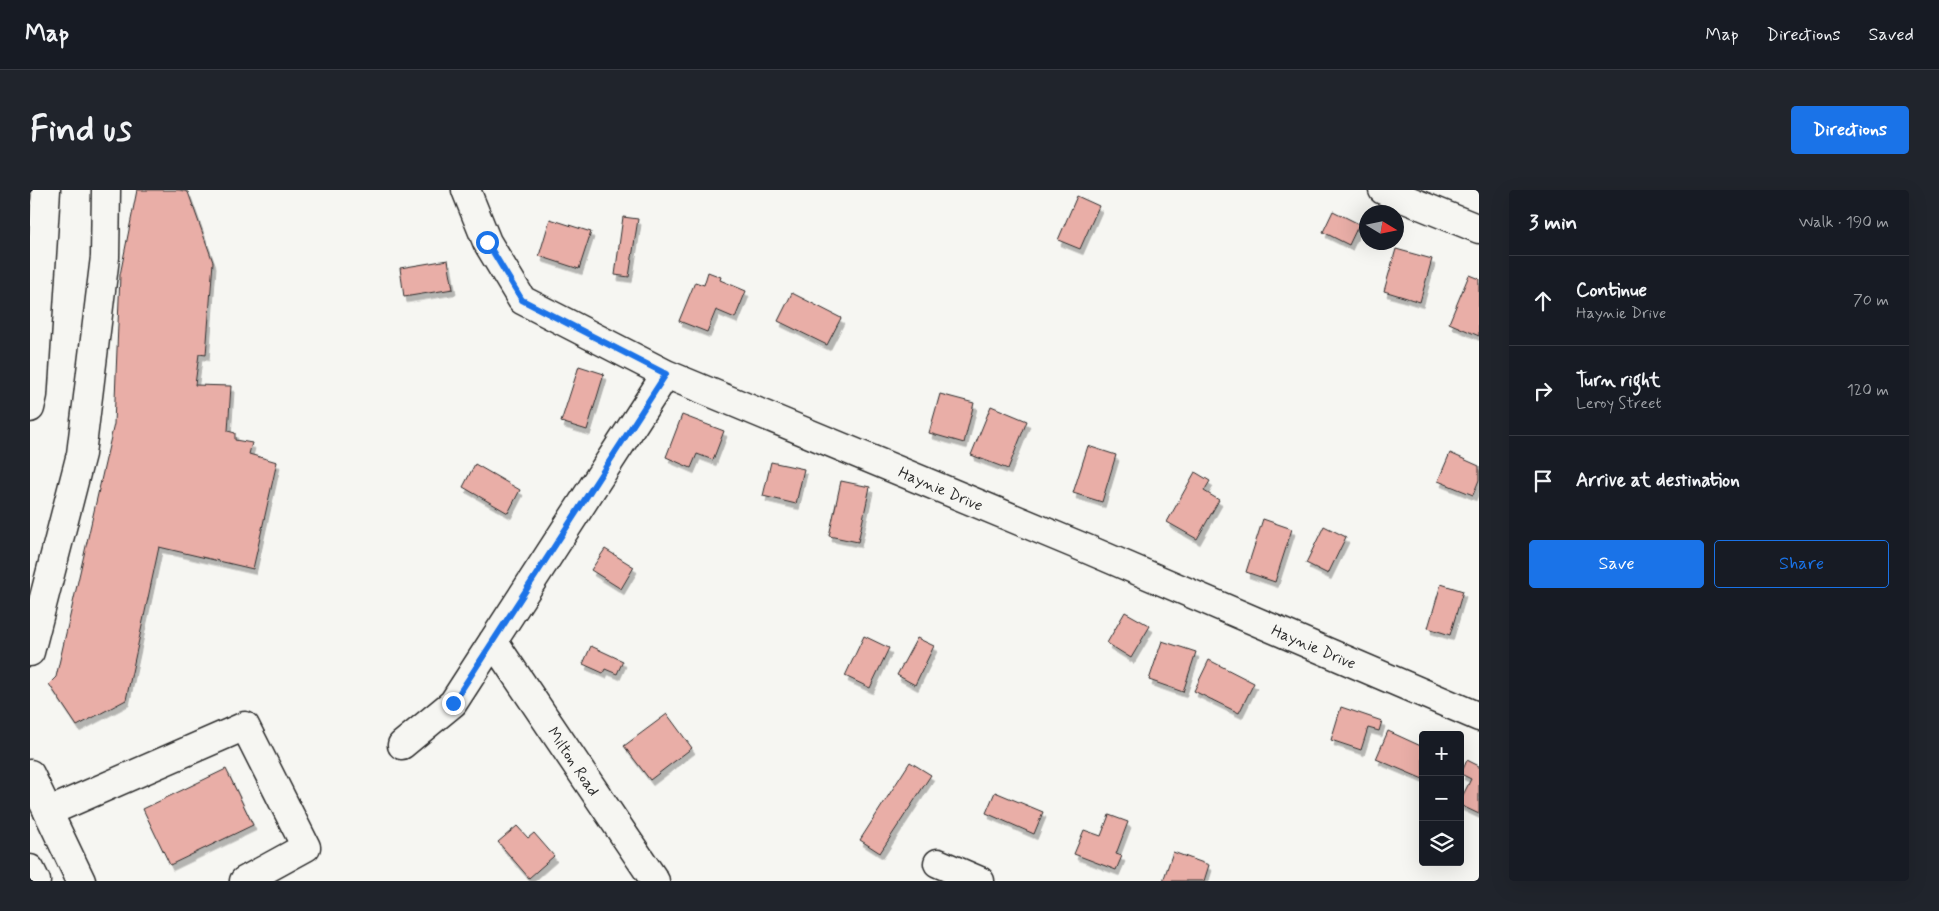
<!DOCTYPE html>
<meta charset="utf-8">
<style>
body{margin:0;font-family:Mynerve,sans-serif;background:#20242c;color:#f1f3f6}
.controls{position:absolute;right:15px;bottom:15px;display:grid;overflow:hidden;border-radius:5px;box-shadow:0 5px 20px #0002}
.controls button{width:45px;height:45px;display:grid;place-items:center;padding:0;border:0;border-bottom:1px solid #363941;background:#171b24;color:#f1f3f6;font:25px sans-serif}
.compass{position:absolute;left:1329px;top:15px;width:45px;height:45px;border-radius:50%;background:#171b24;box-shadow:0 5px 20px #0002;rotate:100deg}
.stop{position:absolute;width:15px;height:15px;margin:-11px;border:4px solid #1a73e8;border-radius:50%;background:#fff}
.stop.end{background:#1a73e8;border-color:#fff;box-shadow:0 1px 5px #0008}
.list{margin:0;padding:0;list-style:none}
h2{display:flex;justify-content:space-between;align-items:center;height:65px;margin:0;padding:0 20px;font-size:21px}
h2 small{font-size:16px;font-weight:400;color:#9ea1a6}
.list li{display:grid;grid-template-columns:32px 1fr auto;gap:15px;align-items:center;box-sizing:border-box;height:90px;padding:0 20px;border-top:1px solid #363941}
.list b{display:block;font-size:19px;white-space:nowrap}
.list p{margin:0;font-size:16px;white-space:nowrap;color:#9ea1a6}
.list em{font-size:16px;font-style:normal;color:#9ea1a6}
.actions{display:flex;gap:10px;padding:15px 20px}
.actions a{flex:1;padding:11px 0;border:1px solid #1a73e8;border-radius:5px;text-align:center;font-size:18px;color:#1a73e8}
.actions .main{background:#1a73e8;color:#fff}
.icon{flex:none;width:28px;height:28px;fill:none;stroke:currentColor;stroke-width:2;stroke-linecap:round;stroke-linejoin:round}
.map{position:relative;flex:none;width:1449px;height:691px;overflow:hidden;border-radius:5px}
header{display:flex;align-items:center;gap:30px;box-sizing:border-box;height:70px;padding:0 25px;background:#171b24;border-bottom:1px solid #363941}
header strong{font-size:24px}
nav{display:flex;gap:28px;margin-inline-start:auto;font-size:18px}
.intro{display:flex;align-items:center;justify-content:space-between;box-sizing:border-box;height:120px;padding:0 30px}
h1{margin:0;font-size:35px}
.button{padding:12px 22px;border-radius:5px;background:#1a73e8;color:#fff;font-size:18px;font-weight:700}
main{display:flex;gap:30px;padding:0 30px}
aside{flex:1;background:#171b24;border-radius:5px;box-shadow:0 5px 20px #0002}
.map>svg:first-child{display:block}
</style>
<header>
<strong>Map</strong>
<nav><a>Map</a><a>Directions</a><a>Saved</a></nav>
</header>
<div class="intro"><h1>Find us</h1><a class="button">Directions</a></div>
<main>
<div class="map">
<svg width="1449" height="691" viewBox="0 0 1449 691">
<defs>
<filter id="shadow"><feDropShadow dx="3" dy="5.5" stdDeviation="0" flood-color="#0004"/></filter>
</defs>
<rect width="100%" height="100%" fill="#f6f6f2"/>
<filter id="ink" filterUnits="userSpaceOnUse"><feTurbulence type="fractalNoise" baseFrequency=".02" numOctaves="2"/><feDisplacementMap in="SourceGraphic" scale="10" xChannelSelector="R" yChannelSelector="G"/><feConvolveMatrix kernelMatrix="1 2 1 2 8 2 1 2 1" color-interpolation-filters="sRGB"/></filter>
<g filter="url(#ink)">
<path fill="#e9aea7" stroke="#2b2b2b" filter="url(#shadow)" d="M 107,0 L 149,0 L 158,2 L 183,72 L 176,165 L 169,164 L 165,195 L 201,196 L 198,241 L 205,243 L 205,250 L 222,253 L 219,264 L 247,272 L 223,379 L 129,357 L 96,510 L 47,536 L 19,494 L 26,487 L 84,234 L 90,85 Z
M 1047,6 L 1069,16 L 1050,59 L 1028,50 Z
M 1303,21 L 1329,34 L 1319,55 L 1293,42 Z
M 593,27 L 608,29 L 599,87 L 585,85 Z
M 520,29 L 561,42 L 549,79 L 509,66 Z
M 1366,59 L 1402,69 L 1390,112 L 1354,101 Z
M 418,70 L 423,99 L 374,107 L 370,78 Z
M 678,82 L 691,87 L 690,90 L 716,101 L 705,128 L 686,120 L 677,142 L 649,131 L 665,92 L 674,95 Z
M 1439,85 L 1449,89 L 1449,146 L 1419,133 Z
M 762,103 L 811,128 L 797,155 L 748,131 Z
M 549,176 L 574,184 L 557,240 L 531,232 Z
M 910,204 L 944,213 L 934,253 L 899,243 Z
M 961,216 L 997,231 L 978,279 L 941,265 Z
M 652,225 L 694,241 L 683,270 L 667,264 L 661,278 L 636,267 Z
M 1058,256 L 1086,265 L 1072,312 L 1043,303 Z
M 1420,263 L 1449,276 L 1449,290 L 1443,305 L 1408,291 Z
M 741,272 L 774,279 L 766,314 L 733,306 Z
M 445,274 L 490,300 L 478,323 L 433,297 Z
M 1165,282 L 1180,291 L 1174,301 L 1189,310 L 1167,349 L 1137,332 Z
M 811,291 L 840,297 L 828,352 L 799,346 Z
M 1233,329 L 1262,339 L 1245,392 L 1216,382 Z
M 1294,336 L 1316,347 L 1298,384 L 1276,373 Z
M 575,359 L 604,377 L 591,399 L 561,380 Z
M 1411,394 L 1433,401 L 1420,445 L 1398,438 Z
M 1095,422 L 1120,436 L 1101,468 L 1077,453 Z
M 834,446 L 859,458 L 840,498 L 815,486 Z
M 887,448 L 904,456 L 885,495 L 867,485 Z
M 1132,451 L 1166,462 L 1153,502 L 1119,490 Z
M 561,456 L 593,471 L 587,484 L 575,479 L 573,483 L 553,474 Z
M 1179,470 L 1224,493 L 1209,523 L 1164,501 Z
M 1311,517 L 1352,531 L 1349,541 L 1338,538 L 1331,560 L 1301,550 Z
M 637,524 L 662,558 L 620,590 L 594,556 Z
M 1358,541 L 1393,557 L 1393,589 L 1346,569 Z
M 1437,570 L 1449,576 L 1449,624 L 1430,615 L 1430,611 L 1441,589 L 1431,584 Z
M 880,572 L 901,585 L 850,663 L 830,650 Z
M 196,579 L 223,635 L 140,675 L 113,619 Z
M 965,602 L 1013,622 L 1004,644 L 956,623 Z
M 1079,625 L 1098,632 L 1086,664 L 1092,666 L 1086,680 L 1044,664 L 1054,640 L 1071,646 Z
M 487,636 L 498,648 L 504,643 L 524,666 L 499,688 L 468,652 Z
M 1143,662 L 1179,675 L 1174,691 L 1133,691 Z"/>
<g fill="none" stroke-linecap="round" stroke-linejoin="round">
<defs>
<path id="minor" d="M 436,0 L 457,52 L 492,110 L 636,184 L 1057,359 L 1449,527
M 1353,0 L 1449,39
M 0,218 L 3,205 L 16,0
M 463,451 L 625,691
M 0,462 L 51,264 L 75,67 L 76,0
M 372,555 L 423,513 L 636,184
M 18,622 L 215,536 L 276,657 L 214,691
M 908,673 L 950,691"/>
<path id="major" d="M 0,584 L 51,691
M 0,679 L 6,691"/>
</defs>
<use href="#minor" stroke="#2b2b2b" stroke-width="31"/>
<use href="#major" stroke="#2b2b2b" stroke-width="31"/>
<use href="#minor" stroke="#f6f6f2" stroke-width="28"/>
<use href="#major" stroke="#f6f6f2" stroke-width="28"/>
</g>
</g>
<g fill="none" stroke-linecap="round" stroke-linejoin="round" filter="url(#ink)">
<path stroke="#1a73e8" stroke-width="6" d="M 423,513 L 636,184 L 492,110 L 457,52"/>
</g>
<g text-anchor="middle" stroke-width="5" stroke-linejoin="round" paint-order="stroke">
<g font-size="16" fill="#2b2b2b" stroke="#f6f6f2">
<text transform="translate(911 298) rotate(23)" y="6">Haynie Drive</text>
<text transform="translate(1284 456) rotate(23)" y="6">Haynie Drive</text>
<text transform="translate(544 571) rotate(56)" y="6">Milton Road</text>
</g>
</g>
</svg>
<div class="controls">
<button>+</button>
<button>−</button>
<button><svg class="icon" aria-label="layers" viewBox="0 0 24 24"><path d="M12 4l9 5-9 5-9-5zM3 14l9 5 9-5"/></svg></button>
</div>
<svg class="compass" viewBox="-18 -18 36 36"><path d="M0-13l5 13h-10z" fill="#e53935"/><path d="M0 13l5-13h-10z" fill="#9ea1a6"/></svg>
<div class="stop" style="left:457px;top:52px"></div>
<div class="stop end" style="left:423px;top:513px"></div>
</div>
<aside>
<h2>3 min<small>Walk · 190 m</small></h2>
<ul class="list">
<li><svg class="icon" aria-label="ahead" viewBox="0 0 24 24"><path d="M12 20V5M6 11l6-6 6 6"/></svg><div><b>Continue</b><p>Haynie Drive</p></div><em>70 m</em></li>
<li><svg class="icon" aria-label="right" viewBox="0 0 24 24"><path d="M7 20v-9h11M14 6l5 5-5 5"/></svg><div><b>Turn right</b><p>Leroy Street</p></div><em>120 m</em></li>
<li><svg class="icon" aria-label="arrive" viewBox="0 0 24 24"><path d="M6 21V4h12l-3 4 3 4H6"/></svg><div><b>Arrive at destination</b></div></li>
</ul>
<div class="actions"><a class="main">Save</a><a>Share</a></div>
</aside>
</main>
